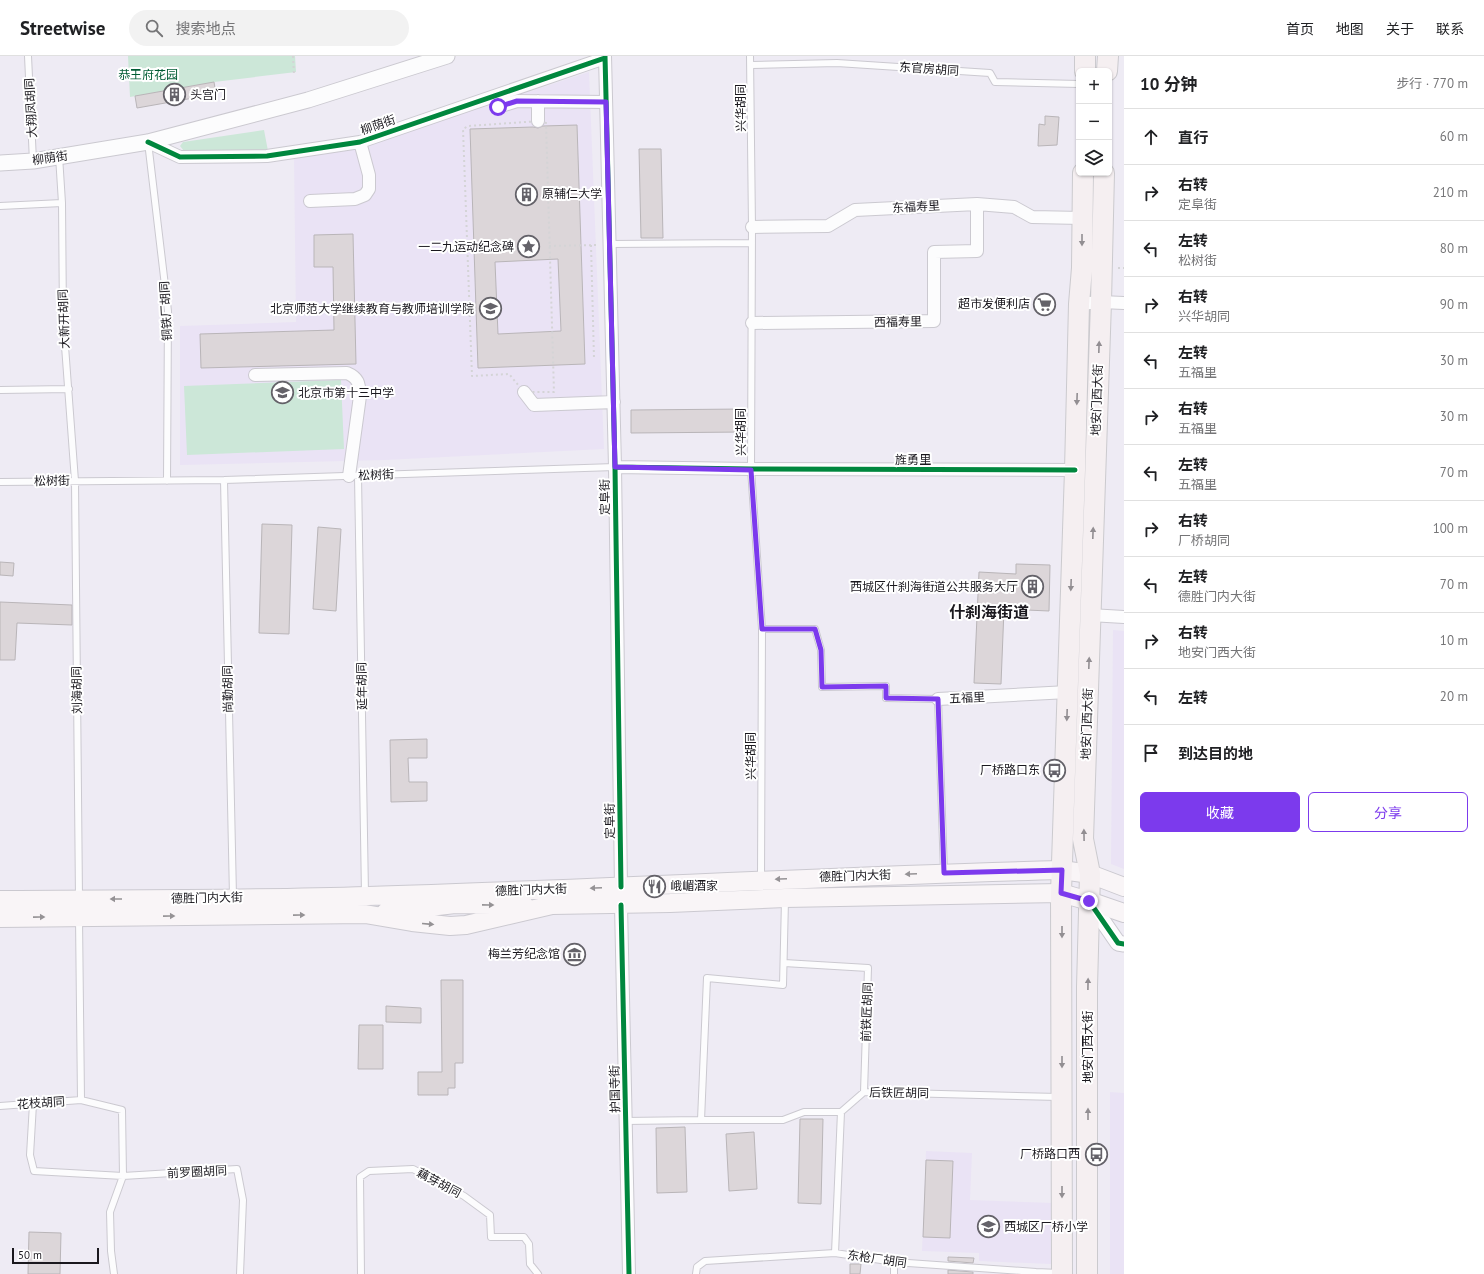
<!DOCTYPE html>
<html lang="zh">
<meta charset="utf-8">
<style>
body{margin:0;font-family:"PT Sans","Noto Sans SC",sans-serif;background:#f2f2f2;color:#202124}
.controls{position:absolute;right:12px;top:12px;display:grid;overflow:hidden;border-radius:6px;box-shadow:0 1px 3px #0004}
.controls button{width:36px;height:36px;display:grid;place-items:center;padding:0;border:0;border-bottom:1px solid #e0e0e0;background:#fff;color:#202124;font:20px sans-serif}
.scale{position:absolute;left:12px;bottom:10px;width:87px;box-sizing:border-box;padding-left:4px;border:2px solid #1a181e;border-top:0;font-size:11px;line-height:14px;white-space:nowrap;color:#1a181e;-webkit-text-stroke:3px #fff;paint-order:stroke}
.stop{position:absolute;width:12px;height:12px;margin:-9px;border:3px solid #7c3aed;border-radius:50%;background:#fff}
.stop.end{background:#7c3aed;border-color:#fff;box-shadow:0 1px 4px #0008}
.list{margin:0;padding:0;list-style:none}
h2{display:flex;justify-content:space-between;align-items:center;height:52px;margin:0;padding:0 16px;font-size:17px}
h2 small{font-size:13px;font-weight:400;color:#757577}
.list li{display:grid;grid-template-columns:26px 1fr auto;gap:12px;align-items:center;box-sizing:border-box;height:56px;padding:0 16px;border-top:1px solid #e0e0e0}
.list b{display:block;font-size:15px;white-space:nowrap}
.list p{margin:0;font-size:13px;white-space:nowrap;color:#757577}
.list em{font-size:13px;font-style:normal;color:#757577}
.actions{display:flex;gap:8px;padding:12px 16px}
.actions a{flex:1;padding:9px 0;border:1px solid #7c3aed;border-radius:6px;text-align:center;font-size:14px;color:#7c3aed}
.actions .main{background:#7c3aed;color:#fff}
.icon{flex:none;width:22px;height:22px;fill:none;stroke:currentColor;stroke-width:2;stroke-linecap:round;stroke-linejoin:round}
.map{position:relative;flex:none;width:1124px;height:1218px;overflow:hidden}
header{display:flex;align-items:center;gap:24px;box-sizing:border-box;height:56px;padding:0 20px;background:#fff;border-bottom:1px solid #e0e0e0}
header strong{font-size:19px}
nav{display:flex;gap:22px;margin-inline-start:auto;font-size:14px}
.search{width:280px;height:36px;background:#f2f2f2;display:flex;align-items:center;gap:10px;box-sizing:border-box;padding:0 14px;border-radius:22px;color:#757577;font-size:15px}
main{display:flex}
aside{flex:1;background:#fff}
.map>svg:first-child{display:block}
</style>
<header>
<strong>Streetwise</strong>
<div class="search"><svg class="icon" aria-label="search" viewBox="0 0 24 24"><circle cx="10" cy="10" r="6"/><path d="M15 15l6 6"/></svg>搜索地点</div>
<nav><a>首页</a><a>地图</a><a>关于</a><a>联系</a></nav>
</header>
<main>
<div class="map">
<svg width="1124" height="1218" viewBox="0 0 1124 1218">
<rect width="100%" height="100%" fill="#eeebf4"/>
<path fill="#eae3f5" d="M 589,16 L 604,393 L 385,404 L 180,409 L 180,270 L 296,266 L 294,101 L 353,94 Z
M 1113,574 L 1124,575 L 1124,813 L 1111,808 Z
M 1110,1036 L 1124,1037 L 1124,1218 L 1110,1218 Z
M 926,1095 L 972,1097 L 970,1144 L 1053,1147 L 1051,1208 L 979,1205 L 979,1197 L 922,1195 Z"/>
<path fill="#cce7d8" d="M 128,0 L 295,0 L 296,16 L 214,26 L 130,41 Z
M 264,74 L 268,95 L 184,95 L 180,90 L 183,86 Z
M 341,324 L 344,393 L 187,399 L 184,330 Z"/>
<path fill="#dcd6d9" stroke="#b9b5b8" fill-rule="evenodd" d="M 214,26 L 216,38 L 137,52 L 135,40 Z
M 1045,60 L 1059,61 L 1057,89 L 1038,90 L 1039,68 L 1045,69 Z
M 577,69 L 585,308 L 478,312 L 470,73 L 533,71 L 538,72 L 543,70 ZM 558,203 L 561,275 L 498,278 L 495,206 Z
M 639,93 L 661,93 L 663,182 L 641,182 Z
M 353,178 L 356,308 L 201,312 L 200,278 L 334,274 L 333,211 L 314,211 L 314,179 Z
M 744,353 L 744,376 L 631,377 L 631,354 Z
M 262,468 L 292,469 L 289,578 L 259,577 Z
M 318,471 L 341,473 L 336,555 L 313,553 Z
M 0,506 L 14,507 L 13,520 L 0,519 Z
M 1016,508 L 1050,509 L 1049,555 L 1004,553 L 1001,628 L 974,627 L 979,516 L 1016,518 Z
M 0,546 L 72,549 L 72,569 L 17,567 L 15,604 L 0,604 Z
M 427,683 L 427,702 L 408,702 L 409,726 L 427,726 L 427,745 L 391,746 L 390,684 Z
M 441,924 L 463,924 L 463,1007 L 455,1007 L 455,1032 L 448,1032 L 448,1039 L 418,1039 L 418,1016 L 442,1016 Z
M 386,950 L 421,952 L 421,967 L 386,966 Z
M 359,969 L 383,969 L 383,1013 L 358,1013 Z
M 800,1063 L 823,1063 L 821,1148 L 798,1147 Z
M 685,1071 L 687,1136 L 657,1137 L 656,1072 Z
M 754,1076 L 757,1133 L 729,1135 L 726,1078 Z
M 926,1104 L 953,1105 L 950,1182 L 923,1181 Z
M 29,1176 L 61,1177 L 60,1218 L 28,1218 Z
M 948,1201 L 974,1202 L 973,1207 L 948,1205 Z
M 850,1208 L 861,1208 L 860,1218 L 850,1218 Z
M 948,1214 L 973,1216 L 973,1218 L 948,1218 Z"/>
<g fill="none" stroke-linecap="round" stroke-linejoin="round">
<defs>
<path id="service" d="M 28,0 L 33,105
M 750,0 L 752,171 L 751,413 L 762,573 L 761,822
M 751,9 L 837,7 L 990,17 L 995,26 L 1079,28
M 148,86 L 168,255 L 167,425
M 59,100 L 62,147 L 63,263 L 75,425 L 79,842
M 0,150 L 62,147
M 610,188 L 752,187
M 0,334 L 69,333
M 358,420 L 365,838
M 224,424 L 233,840
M 0,426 L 224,424 L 615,411
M 762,573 L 815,573 L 821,594 L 822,631 L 886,630 L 886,642 L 938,643 L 944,816
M 79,862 L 81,1044 L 122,1054 L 123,1120 L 110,1156 L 111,1195 L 114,1218
M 784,907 L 868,912 L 864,1036
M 33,1048 L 30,1099 L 34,1115 L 123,1120 L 237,1113 L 243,1144 L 240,1218
M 0,1050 L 81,1044
M 701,1064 L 707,922 L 783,929 L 785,844
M 625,1065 L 701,1064 L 783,1064 L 804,1056 L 841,1056 L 864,1036 L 1059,1041
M 835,1197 L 841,1056
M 361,1218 L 360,1121 L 369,1115 L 413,1113 L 464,1140 L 490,1159 L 491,1181 L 524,1181 L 529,1188 L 530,1208 L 538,1218
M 696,1218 L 697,1211 L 705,1205 L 835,1197 L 894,1206 L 1036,1216 L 1059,1217
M 894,1218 L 894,1206"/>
<path id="minor" d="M 605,0 L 615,411 L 621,831
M 538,45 L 538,65
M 498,51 L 517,45 L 606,46
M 148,86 L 180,101 L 267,100 L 360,86 L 605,2
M 310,145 L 355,143 L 365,139 L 369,133 L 369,119 L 360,86
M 752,171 L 828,170 L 855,154 L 977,148 L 1014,151 L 1032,161 L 1082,162
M 1079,248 L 1101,246 L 1124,247
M 752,267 L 934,265 L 934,196 L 977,195 L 977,148
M 255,319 L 347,317 C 359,322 359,328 360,340 L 349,420
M 524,336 L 534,349 L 614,346
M 615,411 L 751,413 L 1075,414
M 1090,559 L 1124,561
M 938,643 L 1068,636
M 621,849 L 629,1218"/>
<path id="tertiary" d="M 0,107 L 33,105 L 148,86 L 308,44 L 447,0
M 1089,845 L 1118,887 L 1124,888"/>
<path id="secondary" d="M 0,844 C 123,843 246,844 368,840 C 600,833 831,820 1062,814 L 1090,818 L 1124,831
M 386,856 L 455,848 L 524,849
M 0,862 L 365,858 L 412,866 L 450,870 L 466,869 L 552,849 L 670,847 L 785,842 L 1061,837 L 1089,845 L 1124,857"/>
<path id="primary" d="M 1085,15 L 1085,0
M 1107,15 L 1108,0
M 1062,1218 L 1061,837 L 1075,414 L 1079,248 L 1082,212 L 1083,117
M 1087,1218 L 1087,931 L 1090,818 L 1083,783 L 1101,246 L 1104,117"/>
</defs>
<use href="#service" stroke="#cbc9d0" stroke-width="8"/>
<use href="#minor" stroke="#cbc9d0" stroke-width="14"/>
<use href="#tertiary" stroke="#cbc9d0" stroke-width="17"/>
<use href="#secondary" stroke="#cbc9d0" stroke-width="20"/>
<use href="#primary" stroke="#cbcace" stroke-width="22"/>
<path stroke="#d4d4d6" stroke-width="2" stroke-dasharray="2 3" stroke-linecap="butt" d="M 293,0 L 294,19
M 540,65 L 546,67 L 554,336 L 524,336 L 509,318 L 472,320 L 463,73 L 468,70 Z
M 591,189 L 594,302
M 549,190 L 599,189
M 1118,212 L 1124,212"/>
<use href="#service" stroke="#fcfcfd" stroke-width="6"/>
<use href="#minor" stroke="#fcfcfd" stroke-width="12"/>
<use href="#tertiary" stroke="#fcfcfd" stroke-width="15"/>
<use href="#secondary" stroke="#f9f5f7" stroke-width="18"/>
<use href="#primary" stroke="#f5eff1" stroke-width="20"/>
<defs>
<path id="cycleway" d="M 605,0 L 615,411 L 621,831
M 148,86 L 180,101 L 267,100 L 360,86 L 605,2
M 615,411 L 751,413 L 1075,414
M 1089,845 L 1118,887 L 1124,888
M 621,849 L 629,1218"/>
</defs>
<use href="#cycleway" stroke="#fff" stroke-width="8"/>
<use href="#cycleway" stroke="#00873e" stroke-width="5"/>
</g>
<defs><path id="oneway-solid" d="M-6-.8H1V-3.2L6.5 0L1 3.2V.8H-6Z"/></defs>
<g fill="#928e92">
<use href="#oneway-solid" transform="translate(1082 184) rotate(90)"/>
<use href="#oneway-solid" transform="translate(1099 291) rotate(-88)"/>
<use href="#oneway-solid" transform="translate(1077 343) rotate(92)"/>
<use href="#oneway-solid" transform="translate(1093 477) rotate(-88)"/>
<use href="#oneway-solid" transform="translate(1071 529) rotate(92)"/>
<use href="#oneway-solid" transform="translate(1089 607) rotate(-88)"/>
<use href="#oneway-solid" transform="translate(1067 659) rotate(92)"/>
<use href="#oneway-solid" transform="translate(1084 779) rotate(-91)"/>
<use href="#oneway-solid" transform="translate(1062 876) rotate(90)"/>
<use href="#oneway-solid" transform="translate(1088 928) rotate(-89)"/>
<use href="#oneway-solid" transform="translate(1062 1006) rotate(90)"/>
<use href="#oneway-solid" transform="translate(1088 1058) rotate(-90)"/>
<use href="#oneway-solid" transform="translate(1062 1136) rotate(90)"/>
</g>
<g fill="#959295">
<use href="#oneway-solid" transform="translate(911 818) rotate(178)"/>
<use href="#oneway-solid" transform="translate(781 823) rotate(178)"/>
<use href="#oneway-solid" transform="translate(596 832) rotate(178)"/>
<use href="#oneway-solid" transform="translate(116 843) rotate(180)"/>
<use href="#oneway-solid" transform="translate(488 849) rotate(1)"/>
<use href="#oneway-solid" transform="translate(299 859) rotate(-1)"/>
<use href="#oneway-solid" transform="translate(169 860) rotate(-1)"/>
<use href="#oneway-solid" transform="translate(39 861) rotate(-1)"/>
<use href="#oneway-solid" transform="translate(428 868) rotate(5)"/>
</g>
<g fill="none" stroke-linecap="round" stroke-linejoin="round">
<path stroke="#7c3aed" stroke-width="5" d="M 498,51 L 517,45 L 606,46 L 615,411 L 751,414 L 762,573 L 815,573 L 821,594 L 822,631 L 886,630 L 886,642 L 938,643 L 944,817 L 1062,814 L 1061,837 L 1089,845"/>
</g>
<defs>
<symbol id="building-ring" viewBox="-11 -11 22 22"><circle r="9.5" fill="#fff" stroke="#646269" stroke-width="1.5"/><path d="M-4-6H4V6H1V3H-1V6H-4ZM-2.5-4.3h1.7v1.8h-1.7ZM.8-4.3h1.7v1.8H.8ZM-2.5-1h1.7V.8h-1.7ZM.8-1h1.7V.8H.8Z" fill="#646269"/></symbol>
<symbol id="sight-ring" viewBox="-11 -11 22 22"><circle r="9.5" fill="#fff" stroke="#646269" stroke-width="1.5"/><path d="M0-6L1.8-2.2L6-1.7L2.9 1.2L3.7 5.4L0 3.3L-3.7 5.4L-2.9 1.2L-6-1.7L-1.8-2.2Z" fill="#646269"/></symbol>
<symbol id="supermarket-ring" viewBox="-11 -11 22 22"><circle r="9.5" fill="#fff" stroke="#646269" stroke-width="1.5"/><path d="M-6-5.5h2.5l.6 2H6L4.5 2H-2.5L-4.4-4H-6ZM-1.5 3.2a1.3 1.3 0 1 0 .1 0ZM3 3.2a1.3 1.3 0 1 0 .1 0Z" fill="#646269"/></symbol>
<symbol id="university-ring" viewBox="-11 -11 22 22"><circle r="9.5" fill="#fff" stroke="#646269" stroke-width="1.5"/><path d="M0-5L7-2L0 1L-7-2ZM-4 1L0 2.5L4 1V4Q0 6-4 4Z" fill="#646269"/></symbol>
<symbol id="school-ring" viewBox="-11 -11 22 22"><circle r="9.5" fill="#fff" stroke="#646269" stroke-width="1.5"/><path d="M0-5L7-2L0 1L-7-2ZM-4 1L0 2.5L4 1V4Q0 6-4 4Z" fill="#646269"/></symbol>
<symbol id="bus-ring" viewBox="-11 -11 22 22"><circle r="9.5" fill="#fff" stroke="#646269" stroke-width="1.5"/><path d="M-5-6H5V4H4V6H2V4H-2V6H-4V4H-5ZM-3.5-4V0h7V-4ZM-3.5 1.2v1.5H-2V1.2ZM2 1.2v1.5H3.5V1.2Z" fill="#646269"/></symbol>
<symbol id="restaurant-ring" viewBox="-11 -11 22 22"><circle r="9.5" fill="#fff" stroke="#646269" stroke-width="1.5"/><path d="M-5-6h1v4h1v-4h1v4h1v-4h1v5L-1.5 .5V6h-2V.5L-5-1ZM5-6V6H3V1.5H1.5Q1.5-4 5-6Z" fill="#646269"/></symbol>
<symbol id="museum-ring" viewBox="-11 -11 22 22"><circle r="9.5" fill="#fff" stroke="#646269" stroke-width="1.5"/><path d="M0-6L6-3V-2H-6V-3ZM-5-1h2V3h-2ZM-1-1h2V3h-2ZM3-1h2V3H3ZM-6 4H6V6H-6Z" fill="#646269"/></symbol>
</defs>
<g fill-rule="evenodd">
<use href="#building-ring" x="162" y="26" width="25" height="25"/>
<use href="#building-ring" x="514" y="126" width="25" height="25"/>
<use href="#sight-ring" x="516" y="178" width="25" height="25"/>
<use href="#supermarket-ring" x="1032" y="236" width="25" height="25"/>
<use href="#university-ring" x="478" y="240" width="25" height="25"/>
<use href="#school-ring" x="270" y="324" width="25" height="25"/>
<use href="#building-ring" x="1020" y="518" width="25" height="25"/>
<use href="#bus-ring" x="1042" y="702" width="25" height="25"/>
<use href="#restaurant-ring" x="642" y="818" width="25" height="25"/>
<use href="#museum-ring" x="562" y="886" width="25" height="25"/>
<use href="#bus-ring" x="1084" y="1086" width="25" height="25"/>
<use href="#school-ring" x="976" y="1158" width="25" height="25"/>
</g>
<g text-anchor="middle" stroke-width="4" stroke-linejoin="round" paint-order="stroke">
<g font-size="12" fill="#1a181e" stroke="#fff">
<text transform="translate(929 13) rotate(4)" y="4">东官房胡同</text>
<text transform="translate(31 52) rotate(-93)" y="4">大翔凤胡同</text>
<text transform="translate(741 52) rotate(-90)" y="4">兴华胡同</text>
<text transform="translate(378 69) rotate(-19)" y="4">柳荫街</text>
<text transform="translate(50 102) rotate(-8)" y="4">柳荫街</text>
<text transform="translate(916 151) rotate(-3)" y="4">东福寿里</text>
<text transform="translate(166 255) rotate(-93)" y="4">铜铁厂胡同</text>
<text transform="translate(64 263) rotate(-92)" y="4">大新开胡同</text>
<text transform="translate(898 266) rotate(-1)" y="4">西福寿里</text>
<text transform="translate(1097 344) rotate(-88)" y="4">地安门西大街</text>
<text transform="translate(741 376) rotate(-90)" y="4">兴华胡同</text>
<text x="913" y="408">旌勇里</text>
<text transform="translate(376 419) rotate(-2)" y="4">松树街</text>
<text transform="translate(52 425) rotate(-1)" y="4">松树街</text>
<text transform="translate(605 441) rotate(-91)" y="4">定阜街</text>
<text transform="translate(362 630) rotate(-91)" y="4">延年胡同</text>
<text transform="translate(228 633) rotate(-91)" y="4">尚勤胡同</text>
<text transform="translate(77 634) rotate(-91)" y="4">刘海胡同</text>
<text transform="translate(967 642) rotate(-3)" y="4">五福里</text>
<text transform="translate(1087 668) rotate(-88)" y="4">地安门西大街</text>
<text transform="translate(751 700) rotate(-90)" y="4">兴华胡同</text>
<text transform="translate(610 765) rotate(-91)" y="4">定阜街</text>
<text transform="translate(855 820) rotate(-2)" y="4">德胜门内大街</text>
<text transform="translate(531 834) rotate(-2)" y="4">德胜门内大街</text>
<text transform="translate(207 842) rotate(-1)" y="4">德胜门内大街</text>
<text transform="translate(867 956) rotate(-88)" y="4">前铁匠胡同</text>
<text transform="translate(1088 991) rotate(-90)" y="4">地安门西大街</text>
<text transform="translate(615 1033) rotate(-91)" y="4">护国寺街</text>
<text transform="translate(899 1037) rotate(1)" y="4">后铁匠胡同</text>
<text transform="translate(41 1047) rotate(-4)" y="4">花枝胡同</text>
<text transform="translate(197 1116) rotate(-3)" y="4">前罗圈胡同</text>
<text transform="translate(439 1127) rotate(28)" y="4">藕芽胡同</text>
<text transform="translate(877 1203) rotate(8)" y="4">东枪厂胡同</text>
</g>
<g font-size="12" fill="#005c34" stroke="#fff">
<text x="148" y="23">恭王府花园</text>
</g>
<g font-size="12" fill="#1a181e" stroke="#fff" text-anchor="end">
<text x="190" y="43" text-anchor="start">头宫门</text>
<text x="542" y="142" text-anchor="start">原辅仁大学</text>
<text x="514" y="195">一二九运动纪念碑</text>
<text x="1030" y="252">超市发便利店</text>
<text x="474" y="257">北京师范大学继续教育与教师培训学院</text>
<text x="298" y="341" text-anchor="start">北京市第十三中学</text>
<text x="1018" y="535">西城区什刹海街道公共服务大厅</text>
<text x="1040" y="718">厂桥路口东</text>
<text x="670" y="834" text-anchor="start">峨嵋酒家</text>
<text x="560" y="902">梅兰芳纪念馆</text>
<text x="1080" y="1102">厂桥路口西</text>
<text x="1004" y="1175" text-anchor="start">西城区厂桥小学</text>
</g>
<g font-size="16" font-weight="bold" fill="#1a181e" stroke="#fff">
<text x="989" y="562">什刹海街道</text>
</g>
</g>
</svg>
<div class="controls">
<button>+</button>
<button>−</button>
<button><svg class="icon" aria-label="layers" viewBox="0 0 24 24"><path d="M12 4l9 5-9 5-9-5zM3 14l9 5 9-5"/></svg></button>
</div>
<div class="scale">50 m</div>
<div class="stop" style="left:498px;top:51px"></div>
<div class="stop end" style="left:1089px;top:845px"></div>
</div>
<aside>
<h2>10 分钟<small>步行 · 770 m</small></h2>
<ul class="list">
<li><svg class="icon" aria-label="ahead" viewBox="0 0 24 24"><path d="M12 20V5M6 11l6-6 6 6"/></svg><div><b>直行</b></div><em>60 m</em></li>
<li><svg class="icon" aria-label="right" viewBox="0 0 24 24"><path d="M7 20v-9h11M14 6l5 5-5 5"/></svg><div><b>右转</b><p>定阜街</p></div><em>210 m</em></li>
<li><svg class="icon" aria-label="left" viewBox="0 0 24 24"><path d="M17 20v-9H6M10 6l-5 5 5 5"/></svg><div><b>左转</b><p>松树街</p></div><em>80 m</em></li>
<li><svg class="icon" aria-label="right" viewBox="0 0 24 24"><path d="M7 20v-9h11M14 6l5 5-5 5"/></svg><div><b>右转</b><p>兴华胡同</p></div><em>90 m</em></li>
<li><svg class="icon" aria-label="left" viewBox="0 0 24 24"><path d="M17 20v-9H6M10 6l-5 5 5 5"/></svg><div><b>左转</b><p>五福里</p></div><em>30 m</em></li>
<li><svg class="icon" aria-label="right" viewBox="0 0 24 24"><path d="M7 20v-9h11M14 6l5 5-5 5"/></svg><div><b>右转</b><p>五福里</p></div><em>30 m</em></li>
<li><svg class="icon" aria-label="left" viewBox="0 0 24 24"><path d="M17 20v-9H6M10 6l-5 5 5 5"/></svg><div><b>左转</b><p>五福里</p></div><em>70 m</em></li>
<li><svg class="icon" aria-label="right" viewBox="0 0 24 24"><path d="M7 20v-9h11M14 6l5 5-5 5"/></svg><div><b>右转</b><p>厂桥胡同</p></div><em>100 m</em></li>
<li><svg class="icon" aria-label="left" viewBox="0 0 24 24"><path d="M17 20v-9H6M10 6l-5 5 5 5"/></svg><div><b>左转</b><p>德胜门内大街</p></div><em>70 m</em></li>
<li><svg class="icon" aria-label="right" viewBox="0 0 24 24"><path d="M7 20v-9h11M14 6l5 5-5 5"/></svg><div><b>右转</b><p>地安门西大街</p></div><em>10 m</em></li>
<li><svg class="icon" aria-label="left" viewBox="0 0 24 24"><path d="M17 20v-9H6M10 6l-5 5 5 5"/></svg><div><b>左转</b></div><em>20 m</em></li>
<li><svg class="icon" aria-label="arrive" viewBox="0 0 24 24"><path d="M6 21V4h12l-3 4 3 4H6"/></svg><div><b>到达目的地</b></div></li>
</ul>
<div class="actions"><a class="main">收藏</a><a>分享</a></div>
</aside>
</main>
